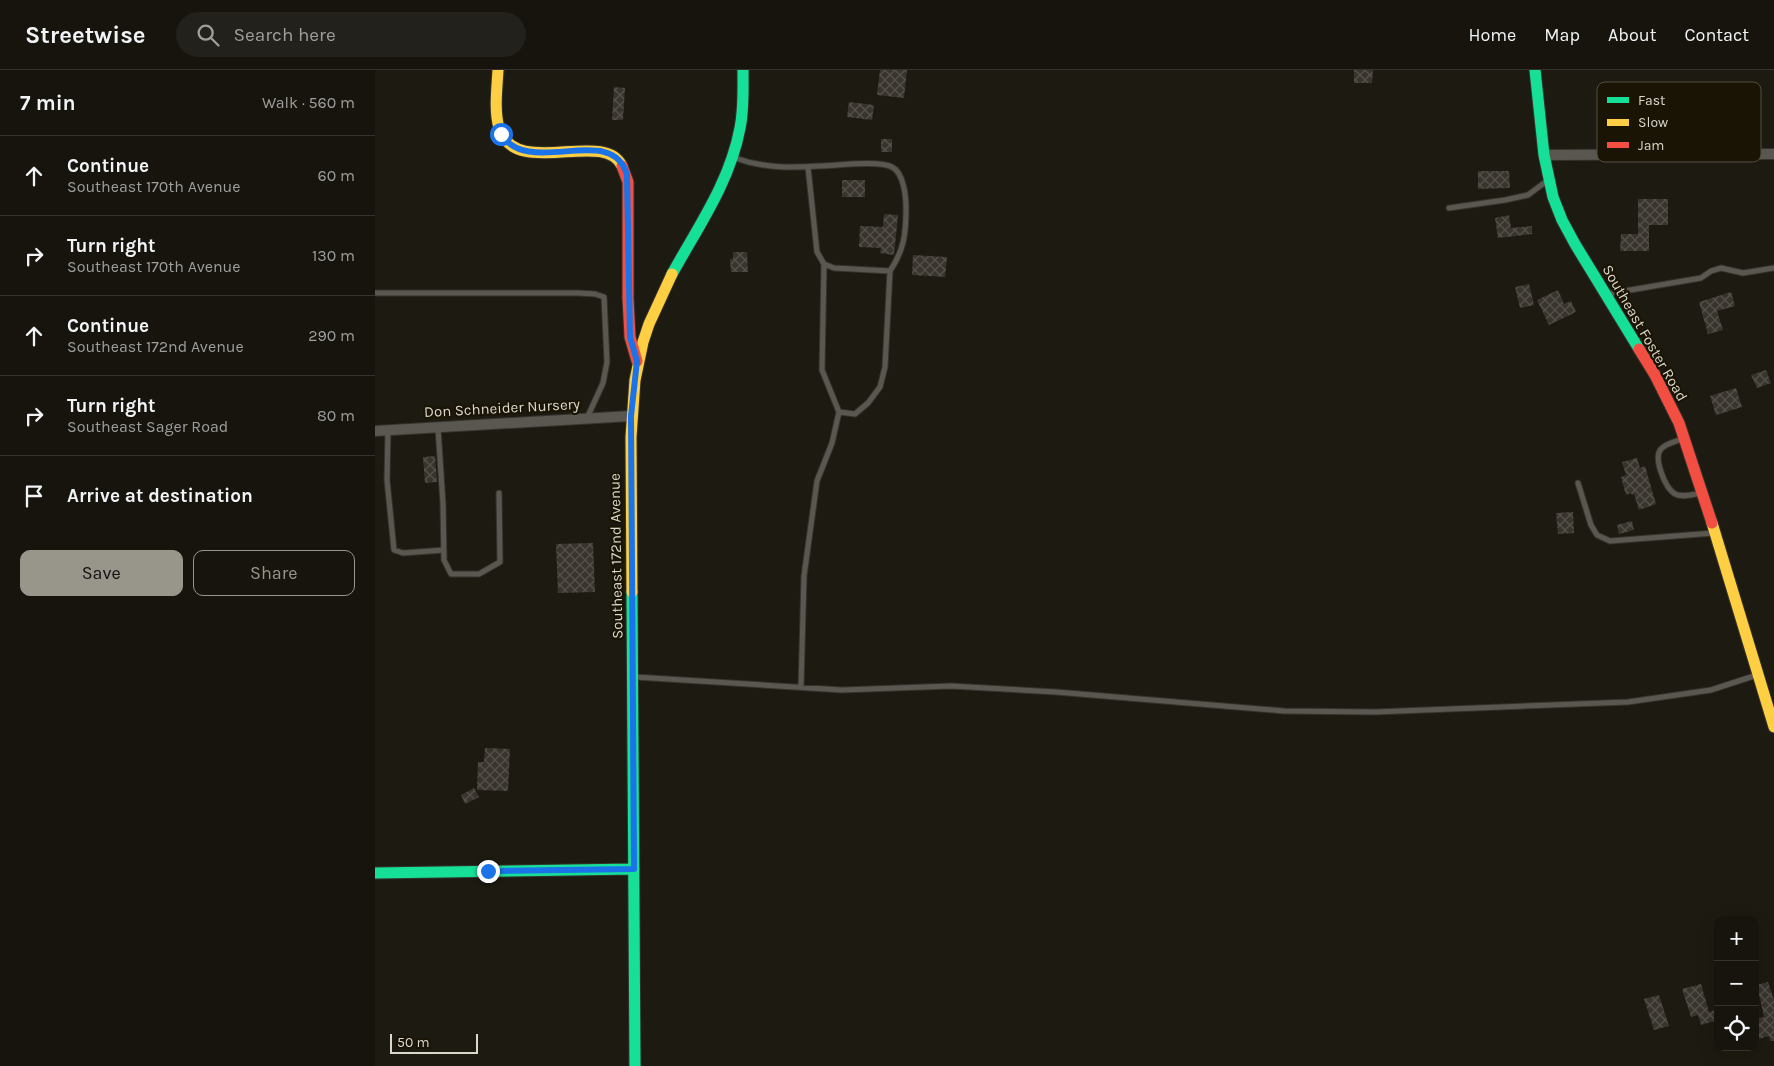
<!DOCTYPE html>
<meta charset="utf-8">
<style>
body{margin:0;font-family:Karla,sans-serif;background:#23211b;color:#f1f3f6}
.controls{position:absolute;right:15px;bottom:15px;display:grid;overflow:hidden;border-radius:10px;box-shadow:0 5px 20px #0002}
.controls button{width:45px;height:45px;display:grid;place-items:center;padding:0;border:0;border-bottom:1px solid #35332e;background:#16140d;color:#f1f3f6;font:25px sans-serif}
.scale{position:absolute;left:15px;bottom:12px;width:88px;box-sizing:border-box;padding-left:5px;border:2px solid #dad7cb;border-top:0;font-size:14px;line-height:18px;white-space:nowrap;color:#dad7cb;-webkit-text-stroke:4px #1a1404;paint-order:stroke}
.stop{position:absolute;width:15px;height:15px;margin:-11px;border:4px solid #1a73e8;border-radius:50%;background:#fff}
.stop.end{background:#1a73e8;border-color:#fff;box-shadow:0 1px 5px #0008}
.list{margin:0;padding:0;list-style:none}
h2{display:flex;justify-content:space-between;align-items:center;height:65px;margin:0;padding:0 20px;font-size:21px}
h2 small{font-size:16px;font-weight:400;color:#9e9e9d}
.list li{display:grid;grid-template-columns:32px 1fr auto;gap:15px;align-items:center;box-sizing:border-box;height:80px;padding:0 20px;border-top:1px solid #35332e}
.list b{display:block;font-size:19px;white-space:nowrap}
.list p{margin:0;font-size:16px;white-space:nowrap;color:#9e9e9d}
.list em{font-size:16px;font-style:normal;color:#9e9e9d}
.actions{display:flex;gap:10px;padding:15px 20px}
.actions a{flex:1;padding:11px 0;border:1px solid #98958a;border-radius:10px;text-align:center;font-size:18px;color:#98958a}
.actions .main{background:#98958a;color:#111}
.icon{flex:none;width:28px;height:28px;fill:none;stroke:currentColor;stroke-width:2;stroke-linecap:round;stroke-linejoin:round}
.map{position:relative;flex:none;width:1399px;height:996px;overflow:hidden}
header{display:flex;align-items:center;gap:30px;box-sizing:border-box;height:70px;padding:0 25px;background:#16140d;border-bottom:1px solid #35332e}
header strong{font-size:24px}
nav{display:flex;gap:28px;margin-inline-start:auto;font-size:18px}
.search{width:350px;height:45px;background:#23211b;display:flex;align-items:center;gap:12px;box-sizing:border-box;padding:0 18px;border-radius:28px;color:#9e9e9d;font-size:19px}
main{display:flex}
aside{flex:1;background:#16140d}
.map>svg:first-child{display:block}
</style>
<header>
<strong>Streetwise</strong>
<div class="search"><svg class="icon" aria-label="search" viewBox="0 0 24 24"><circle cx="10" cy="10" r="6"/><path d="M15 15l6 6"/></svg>Search here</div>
<nav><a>Home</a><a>Map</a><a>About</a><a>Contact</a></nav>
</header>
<main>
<aside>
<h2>7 min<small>Walk · 560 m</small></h2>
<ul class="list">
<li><svg class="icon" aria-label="ahead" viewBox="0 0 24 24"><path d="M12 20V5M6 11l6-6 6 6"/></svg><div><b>Continue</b><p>Southeast 170th Avenue</p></div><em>60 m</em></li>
<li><svg class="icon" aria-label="right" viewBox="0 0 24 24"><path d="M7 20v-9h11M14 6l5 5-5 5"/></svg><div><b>Turn right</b><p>Southeast 170th Avenue</p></div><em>130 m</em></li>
<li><svg class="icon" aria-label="ahead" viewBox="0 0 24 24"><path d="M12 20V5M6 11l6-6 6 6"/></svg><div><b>Continue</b><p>Southeast 172nd Avenue</p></div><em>290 m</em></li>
<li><svg class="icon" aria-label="right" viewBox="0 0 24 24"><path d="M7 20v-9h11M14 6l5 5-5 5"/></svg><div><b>Turn right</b><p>Southeast Sager Road</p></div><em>80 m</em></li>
<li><svg class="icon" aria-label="arrive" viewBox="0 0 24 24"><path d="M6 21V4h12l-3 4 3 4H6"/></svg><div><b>Arrive at destination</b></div></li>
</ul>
<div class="actions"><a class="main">Save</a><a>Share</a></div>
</aside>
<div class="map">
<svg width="1399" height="996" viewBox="0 0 1399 996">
<defs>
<pattern id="building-cross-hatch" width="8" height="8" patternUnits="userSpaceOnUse" patternTransform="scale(1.25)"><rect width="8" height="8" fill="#39342e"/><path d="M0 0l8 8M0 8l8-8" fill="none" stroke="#55514b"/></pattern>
</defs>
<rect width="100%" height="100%" fill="#1d1a11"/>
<path fill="url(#building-cross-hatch)" d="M 505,0 L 532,0 L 529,28 L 502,25 Z
M 979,0 L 998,0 L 997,13 L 979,13 Z
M 239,17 L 250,18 L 248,50 L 237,50 Z
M 474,32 L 499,35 L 497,50 L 472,47 Z
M 506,69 L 517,69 L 517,82 L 506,82 Z
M 1103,101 L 1134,101 L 1135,118 L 1103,119 Z
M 467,110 L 490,110 L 490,127 L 467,127 Z
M 1263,129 L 1293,129 L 1293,155 L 1274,155 L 1274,181 L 1245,181 L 1246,164 L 1263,164 Z
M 509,144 L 523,145 L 519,185 L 505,183 L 506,178 L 484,177 L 485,156 L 508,157 Z
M 1134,145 L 1136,158 L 1157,156 L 1157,164 L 1123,168 L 1120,148 Z
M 358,182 L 372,182 L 373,202 L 356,202 L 355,189 L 358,189 Z
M 538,185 L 572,187 L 570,207 L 537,205 Z
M 1154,214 L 1159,235 L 1145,238 L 1140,217 Z
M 1183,220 L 1189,234 L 1196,231 L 1201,242 L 1174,255 L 1162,230 Z
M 1356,222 L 1360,236 L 1342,241 L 1348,260 L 1333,264 L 1324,232 Z
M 1391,300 L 1396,313 L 1382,318 L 1376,305 Z
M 1361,318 L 1367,337 L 1341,345 L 1335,326 Z
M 60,386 L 62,412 L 50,413 L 48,387 Z
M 1262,388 L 1265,398 L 1270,396 L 1281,434 L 1264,440 L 1259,424 L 1257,425 L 1256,423 L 1251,425 L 1246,407 L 1251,405 L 1247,392 Z
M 1198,442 L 1199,463 L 1183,464 L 1181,443 Z
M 1257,451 L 1259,460 L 1244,464 L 1242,455 Z
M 218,473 L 220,522 L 183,523 L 181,474 Z
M 110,678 L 135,679 L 133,721 L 102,720 L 103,692 L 109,692 Z
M 99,718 L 104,727 L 90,734 L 86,725 Z
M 1393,912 L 1399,930 L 1399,971 L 1395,971 L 1394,966 L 1384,969 L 1382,963 L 1380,964 L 1380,949 L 1389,947 L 1382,915 Z
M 1326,914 L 1334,942 L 1340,940 L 1343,950 L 1326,955 L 1323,945 L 1316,947 L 1307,919 Z
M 1284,925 L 1294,956 L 1279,960 L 1269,929 Z"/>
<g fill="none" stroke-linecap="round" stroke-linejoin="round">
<defs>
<path id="lane" d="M 360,88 C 388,98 415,98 444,96 C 460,96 503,90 517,97 C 529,103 531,127 531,139 C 531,164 529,180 515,201 L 459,198 L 449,194 L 442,182 L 433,97
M 1074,138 L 1130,130 L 1153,125 L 1173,110
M 0,223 L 203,223 L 220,224 L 229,227 L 232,292 L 228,313 L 212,348
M 1232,224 L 1326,208 L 1336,201 L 1346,198 L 1368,203 L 1399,198
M 464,342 L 480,344 L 493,333 L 505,317 L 510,297 L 515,201
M 63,358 L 68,434 L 69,490 L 76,504 L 104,504 L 125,492 L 124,423
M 13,360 L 12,410 L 19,480 L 28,483 L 69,480
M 1307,369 C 1300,372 1291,373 1286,379 C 1278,388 1290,418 1300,424 C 1308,428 1319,424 1327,423
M 1203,413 L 1216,455 L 1222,465 L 1235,471 L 1339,463
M 260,607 L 467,620 L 576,616 L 681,622 L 909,641 L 1000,642 L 1253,632 L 1336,620 L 1382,605
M 426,617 L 429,506 L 442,411 L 457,373 L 464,342 L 447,300 L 449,194"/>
<path id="street" d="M 1169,85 L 1399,84
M 0,361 L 256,346"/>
<path id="fast" d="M 1160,0 L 1169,85 L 1178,127 L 1187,150 L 1200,174 L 1264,279
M 297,204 C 323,157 355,112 365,58 C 369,39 368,19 368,0
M 257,522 L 260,996
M 0,803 L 259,799"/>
<path id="slow" d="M 123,0 C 122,19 119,40 124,58 C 140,110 229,58 247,96
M 1337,453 L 1399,657
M 257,522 L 256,367 L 260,310 L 268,272 L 274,254 L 297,204"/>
<path id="jam" d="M 247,96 L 253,112 L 253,228 L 255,267 L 262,291
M 1264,279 L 1280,305 L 1304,353 L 1337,453"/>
</defs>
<use href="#lane" stroke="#35332d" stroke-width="7"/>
<use href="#street" stroke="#35332d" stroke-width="12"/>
<use href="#fast" stroke="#35332d" stroke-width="13"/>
<use href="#slow" stroke="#35332d" stroke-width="13"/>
<use href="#jam" stroke="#35332d" stroke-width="13"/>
<use href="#lane" stroke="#595750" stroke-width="5"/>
<use href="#street" stroke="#595750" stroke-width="10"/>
<use href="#fast" stroke="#16e098" stroke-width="11"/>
<use href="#slow" stroke="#ffcf43" stroke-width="11"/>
<use href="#jam" stroke="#f24e42" stroke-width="11"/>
</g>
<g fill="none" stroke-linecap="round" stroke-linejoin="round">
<path stroke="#1a73e8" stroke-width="6" d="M 113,801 L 259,799 L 256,346 L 262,291 L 255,267 L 252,105 C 237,51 154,109 126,64"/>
</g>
<g text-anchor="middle" stroke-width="4.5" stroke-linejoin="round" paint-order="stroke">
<g font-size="15" fill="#dad7cb" stroke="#1a1404">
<text transform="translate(1270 263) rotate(60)" y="5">Southeast Foster Road</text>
<text transform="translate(127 338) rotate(-3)" y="5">Don Schneider Nursery</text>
<text transform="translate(241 486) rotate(-91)" y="5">Southeast 172nd Avenue</text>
</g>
</g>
<rect x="1222" y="12" width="164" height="80" rx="8" fill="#1a1404" stroke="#544e40" stroke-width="1"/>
<rect x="1232" y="27" width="22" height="6" fill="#16e098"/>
<rect x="1232" y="49" width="22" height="7" fill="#ffcf43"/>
<rect x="1232" y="72" width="22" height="6" fill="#f24e42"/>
<g font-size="14" fill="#dad7cb">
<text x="1263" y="35">Fast</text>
<text x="1263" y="57">Slow</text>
<text x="1263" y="80">Jam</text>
</g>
</svg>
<div class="controls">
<button>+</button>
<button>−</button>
<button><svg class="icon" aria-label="locate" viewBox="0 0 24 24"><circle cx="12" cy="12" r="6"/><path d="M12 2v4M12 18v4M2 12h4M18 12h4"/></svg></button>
</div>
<div class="scale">50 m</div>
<div class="stop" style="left:126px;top:64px"></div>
<div class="stop end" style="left:113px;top:801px"></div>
</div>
</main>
